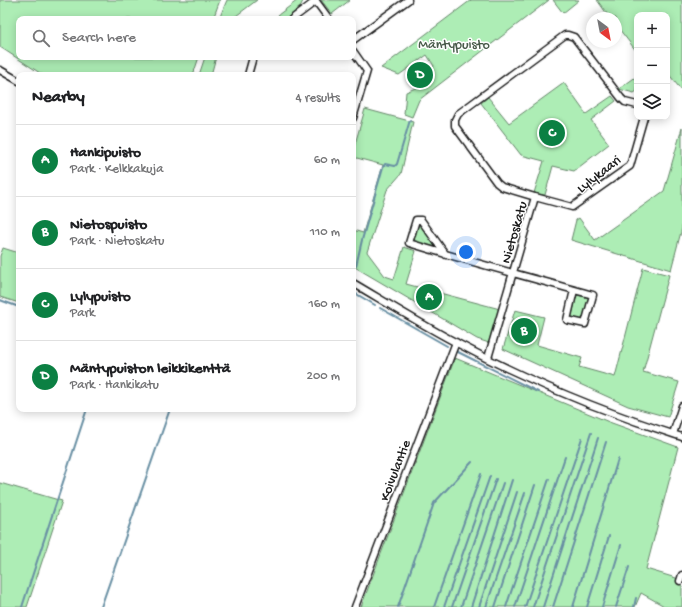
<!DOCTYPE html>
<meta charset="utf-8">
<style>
body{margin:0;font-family:"Gochi Hand",sans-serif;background:#f2f2f2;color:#202124}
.controls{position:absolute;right:12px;top:12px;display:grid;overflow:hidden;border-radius:8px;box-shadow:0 2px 10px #0003}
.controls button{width:36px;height:36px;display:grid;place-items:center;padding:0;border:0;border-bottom:1px solid #e0e0e0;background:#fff;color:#202124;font:20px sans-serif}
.compass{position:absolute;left:586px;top:12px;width:36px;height:36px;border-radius:50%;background:#fff;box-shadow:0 2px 10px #0003;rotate:148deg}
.you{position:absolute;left:466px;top:252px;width:14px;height:14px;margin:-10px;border:3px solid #fff;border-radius:50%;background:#1a73e8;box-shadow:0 0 0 6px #1a73e833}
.badge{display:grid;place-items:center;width:26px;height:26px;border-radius:50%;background:#0b8043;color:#fff;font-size:13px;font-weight:700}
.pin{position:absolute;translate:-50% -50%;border:2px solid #fff;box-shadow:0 1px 4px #0006}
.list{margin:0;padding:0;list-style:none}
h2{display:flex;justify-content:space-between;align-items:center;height:52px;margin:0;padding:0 16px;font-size:17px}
h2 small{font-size:13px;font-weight:400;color:#757577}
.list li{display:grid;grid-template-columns:26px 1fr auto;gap:12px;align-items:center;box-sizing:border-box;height:72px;padding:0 16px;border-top:1px solid #e0e0e0}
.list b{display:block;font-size:15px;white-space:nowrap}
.list p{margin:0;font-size:13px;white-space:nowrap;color:#757577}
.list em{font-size:13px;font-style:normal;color:#757577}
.icon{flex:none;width:22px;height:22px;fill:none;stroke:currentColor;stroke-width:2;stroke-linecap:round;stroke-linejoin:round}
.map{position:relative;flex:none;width:682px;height:607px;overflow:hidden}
.search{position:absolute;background:#fff;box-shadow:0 2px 10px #0003;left:16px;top:16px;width:340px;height:44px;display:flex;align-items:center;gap:10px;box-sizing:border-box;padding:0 14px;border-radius:8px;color:#757577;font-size:15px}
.panel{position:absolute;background:#fff;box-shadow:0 2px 10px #0003;left:16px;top:72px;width:340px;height:340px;border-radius:8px}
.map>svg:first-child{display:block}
</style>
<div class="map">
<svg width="682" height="607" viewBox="0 0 682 607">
<rect width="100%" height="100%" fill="#fff"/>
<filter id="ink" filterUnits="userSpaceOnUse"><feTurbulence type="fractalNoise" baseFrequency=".025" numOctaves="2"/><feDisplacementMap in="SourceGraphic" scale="8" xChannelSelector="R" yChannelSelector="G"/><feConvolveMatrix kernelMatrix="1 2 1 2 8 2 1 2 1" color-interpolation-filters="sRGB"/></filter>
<g filter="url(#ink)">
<path fill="#adedb5" stroke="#648468" d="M 0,0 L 220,0 L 213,19 L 19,19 L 19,57 L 199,57 L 193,75 L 43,75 L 0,47 Z
M 227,0 L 257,0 L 232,19 L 219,19 Z
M 298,0 L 302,0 L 303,1 L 300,7 L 286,19 L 281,19 L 278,15 Z
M 321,0 L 350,0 L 332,14 Z
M 471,0 L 549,0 L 419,100 L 412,117 L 404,114 L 406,92 L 418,87 L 434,66 L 427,55 L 399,75 L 381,68 Z
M 553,0 L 579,0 L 563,13 Z
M 597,0 L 682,0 L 682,91 L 667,72 L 667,15 L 637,15 L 637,52 L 616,25 L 616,18 L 610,18 Z
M 205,57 L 216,57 L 211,75 L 199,75 Z
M 637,76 L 637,91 L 634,93 L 619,89 Z
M 564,83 L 586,114 L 612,96 L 616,101 L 591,120 L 609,144 L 574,171 L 553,166 L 545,195 L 534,193 L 544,161 L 521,155 L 481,103 L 488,97 L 509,123 Z
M 365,109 L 413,122 L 401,174 L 387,190 L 367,252 L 385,276 L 394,279 L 404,247 L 416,251 L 406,284 L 500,309 L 489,343 L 477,339 L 353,266 L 353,230 L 363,233 L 383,165 L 353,157 L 353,151 Z
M 682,128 L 682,228 L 671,270 L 571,240 L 576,220 L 579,218 L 595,240 L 664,191 Z
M 417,226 L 422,226 L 435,244 L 434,247 L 414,242 Z
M 3,248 L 19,253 L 19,303 L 0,297 L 0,256 Z
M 643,268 L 669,275 L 643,372 L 679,382 L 668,417 L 628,406 L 503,349 L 515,310 L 544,317 L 537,345 L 582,358 L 579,367 L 615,377 Z
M 577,295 L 590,298 L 584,321 L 571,318 Z
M 455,358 L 609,422 L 678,447 L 646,569 L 676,578 L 682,584 L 682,607 L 666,607 L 641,593 L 635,607 L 361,607 Z
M 0,483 L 62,501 L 27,607 L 0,607 Z"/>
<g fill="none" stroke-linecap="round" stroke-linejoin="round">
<path stroke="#688fa3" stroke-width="2" d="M 353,264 L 356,266 L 362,240 L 383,167 L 385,164 L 395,166 L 397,164 L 410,120
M 353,292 L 375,305
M 0,300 L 19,307
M 380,308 L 447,346
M 456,351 L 538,392
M 22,607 L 87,409
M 101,607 L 170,409
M 398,607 L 434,503 L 472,462
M 434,607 L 481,474
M 444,607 L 490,476
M 452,607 L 496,479
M 461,607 L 503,483
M 471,607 L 512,480
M 479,607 L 517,492
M 486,607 L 525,493
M 495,607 L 535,485
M 506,607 L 549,479
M 515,607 L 565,457
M 525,607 L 582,438
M 533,607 L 591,433
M 543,607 L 598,438
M 553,607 L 606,442
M 573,607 L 618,459
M 587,607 L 609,536
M 602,607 L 621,545
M 616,607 L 629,567
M 634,607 L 636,598"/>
<defs>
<path id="minor" d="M 315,0 L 329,19
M 292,19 L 316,1
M 353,40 L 408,0
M 353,51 L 367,71 L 353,118
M 0,70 L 19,81
M 248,75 L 253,57
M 535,197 L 572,207 L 630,166 L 644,117
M 446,255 L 421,220 L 416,220 L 409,243 C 470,262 532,278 593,295 L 585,324 L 567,320 L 574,290
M 353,283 C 387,303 421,324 455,342 C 526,380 606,413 682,437
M 488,358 L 535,197 L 502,187 L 497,183 L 455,126 L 455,120 L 458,114 L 565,35 L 568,35 L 574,37 L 621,98 L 625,102 L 637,105
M 673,434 L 682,406
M 680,581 L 682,575
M 355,607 L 456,342"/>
</defs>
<use href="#minor" stroke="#1c1c1c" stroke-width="9"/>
<use href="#minor" stroke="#fff" stroke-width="6"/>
</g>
</g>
<g text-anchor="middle" stroke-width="3" stroke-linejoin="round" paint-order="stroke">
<g font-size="14" fill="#485b4a" stroke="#fff">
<text x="454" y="48">Mäntypuisto</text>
</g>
<g font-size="14" fill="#1c1c1c" stroke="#fff">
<text transform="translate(598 173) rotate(-38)" y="5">Lylykaari</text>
<text transform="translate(513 232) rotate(-74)" y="5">Nietoskatu</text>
<text transform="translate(394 470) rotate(-69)" y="5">Koivulantie</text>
</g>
</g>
</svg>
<div class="controls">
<button>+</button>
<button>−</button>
<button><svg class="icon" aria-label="layers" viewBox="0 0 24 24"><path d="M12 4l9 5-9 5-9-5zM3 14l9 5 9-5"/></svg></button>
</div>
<svg class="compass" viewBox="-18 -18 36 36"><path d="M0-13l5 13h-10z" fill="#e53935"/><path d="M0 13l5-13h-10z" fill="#757577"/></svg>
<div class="you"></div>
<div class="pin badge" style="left:429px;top:297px">A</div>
<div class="pin badge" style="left:524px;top:331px">B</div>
<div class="pin badge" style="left:552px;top:133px">C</div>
<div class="pin badge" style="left:420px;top:75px">D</div>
<div class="search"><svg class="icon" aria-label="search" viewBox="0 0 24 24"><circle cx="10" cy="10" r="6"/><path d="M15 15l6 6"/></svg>Search here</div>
<section class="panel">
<h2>Nearby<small>4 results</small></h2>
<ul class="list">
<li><span class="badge">A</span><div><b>Hankipuisto</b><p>Park · Kelkkakuja</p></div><em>60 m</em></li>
<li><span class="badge">B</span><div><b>Nietospuisto</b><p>Park · Nietoskatu</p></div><em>110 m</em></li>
<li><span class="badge">C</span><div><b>Lylypuisto</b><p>Park</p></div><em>160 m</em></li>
<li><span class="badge">D</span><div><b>Mäntypuiston leikkikenttä</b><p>Park · Hankikatu</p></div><em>200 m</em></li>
</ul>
</section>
</div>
